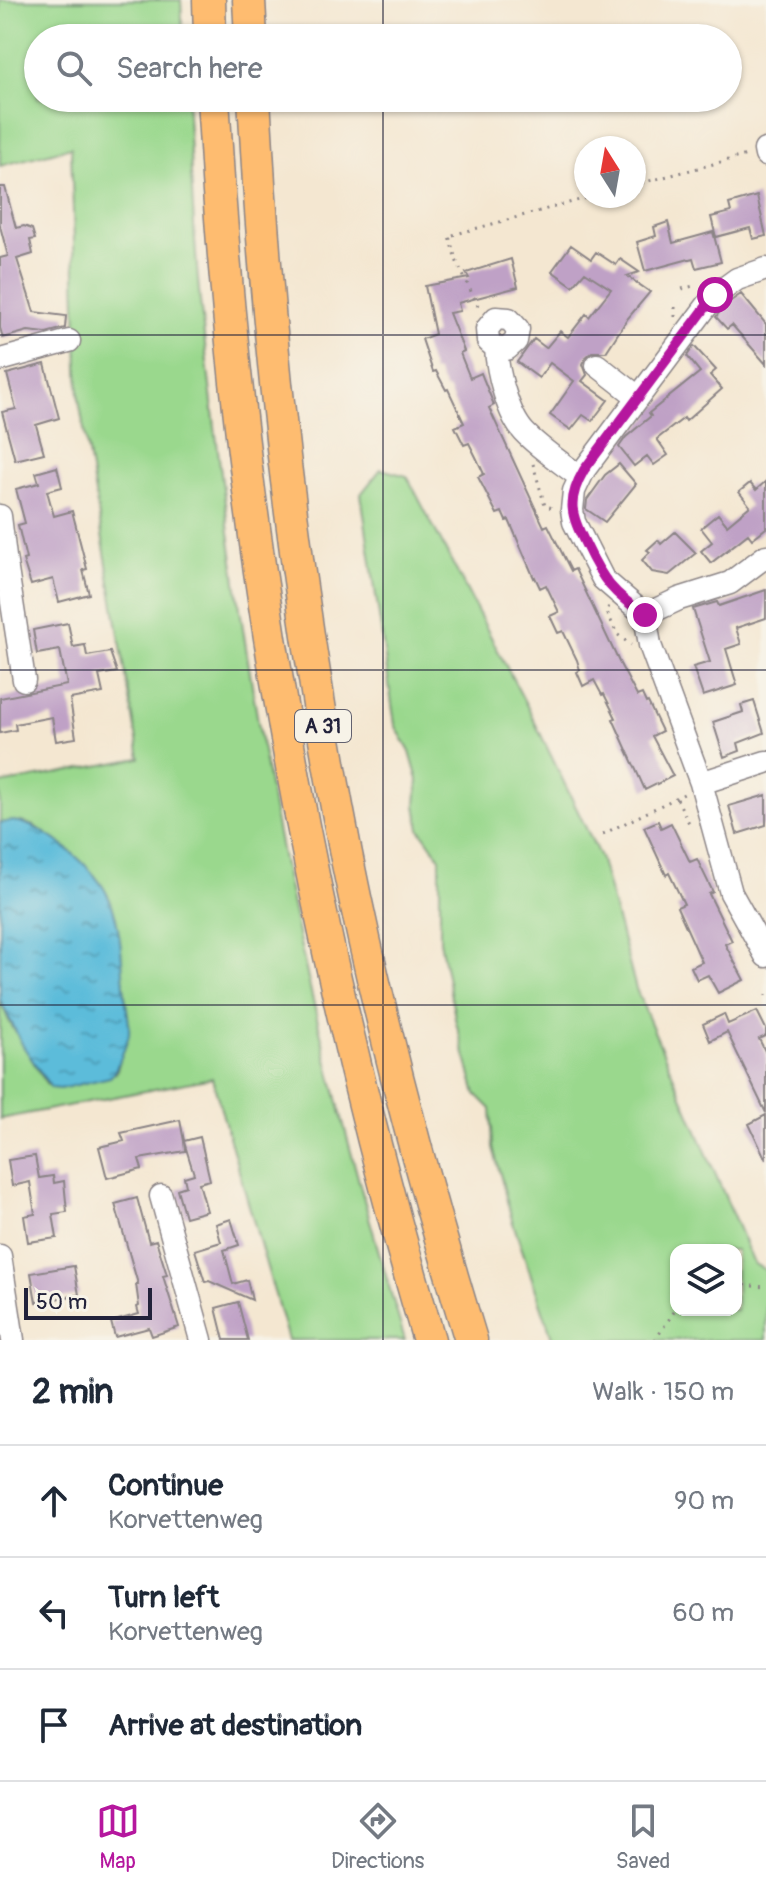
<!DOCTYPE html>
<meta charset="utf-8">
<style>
body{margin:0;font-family:Pangolin,sans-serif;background:#f6f6f7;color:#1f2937}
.controls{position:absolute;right:24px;bottom:24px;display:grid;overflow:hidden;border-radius:16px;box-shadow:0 2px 6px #0004}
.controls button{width:72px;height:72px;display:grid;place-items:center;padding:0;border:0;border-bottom:2px solid #e0e1e3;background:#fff;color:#1f2937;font:40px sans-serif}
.compass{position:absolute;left:574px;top:136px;width:72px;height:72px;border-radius:50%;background:#fff;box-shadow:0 2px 6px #0004;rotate:349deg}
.scale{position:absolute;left:24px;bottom:20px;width:128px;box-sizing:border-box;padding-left:8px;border:4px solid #22223b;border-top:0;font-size:22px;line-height:28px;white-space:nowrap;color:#22223b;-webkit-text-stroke:6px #f7f3e8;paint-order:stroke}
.stop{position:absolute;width:24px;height:24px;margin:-18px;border:6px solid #b5179e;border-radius:50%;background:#fff}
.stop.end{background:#b5179e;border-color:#fff;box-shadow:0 2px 8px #0008}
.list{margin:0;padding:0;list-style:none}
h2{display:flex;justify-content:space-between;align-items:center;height:104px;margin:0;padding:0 32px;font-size:34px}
h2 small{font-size:26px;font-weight:400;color:#747a83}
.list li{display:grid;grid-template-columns:52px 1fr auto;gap:24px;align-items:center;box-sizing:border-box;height:112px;padding:0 32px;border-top:2px solid #e0e1e3}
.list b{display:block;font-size:30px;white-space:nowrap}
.list p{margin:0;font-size:26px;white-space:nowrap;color:#747a83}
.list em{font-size:26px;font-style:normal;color:#747a83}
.icon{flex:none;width:44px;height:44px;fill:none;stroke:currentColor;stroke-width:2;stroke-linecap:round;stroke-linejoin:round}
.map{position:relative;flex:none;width:766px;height:1340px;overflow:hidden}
.search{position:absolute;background:#fff;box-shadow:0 2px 6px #0004;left:24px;right:24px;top:24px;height:88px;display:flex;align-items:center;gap:20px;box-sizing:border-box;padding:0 28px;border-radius:44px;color:#747a83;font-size:30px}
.sheet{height:440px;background:#fff}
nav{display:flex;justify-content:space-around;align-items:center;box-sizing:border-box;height:112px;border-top:2px solid #e0e1e3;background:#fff;font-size:22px;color:#747a83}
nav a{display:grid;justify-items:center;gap:4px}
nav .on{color:#b5179e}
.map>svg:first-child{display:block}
</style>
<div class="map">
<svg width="766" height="1340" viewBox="0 0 766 1340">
<defs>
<pattern id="water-ripples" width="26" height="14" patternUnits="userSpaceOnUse" patternTransform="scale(2)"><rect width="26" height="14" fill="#5bbcda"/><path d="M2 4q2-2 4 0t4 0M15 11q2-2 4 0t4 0" fill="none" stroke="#4b98b2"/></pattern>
</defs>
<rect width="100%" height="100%" fill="#f7f3e8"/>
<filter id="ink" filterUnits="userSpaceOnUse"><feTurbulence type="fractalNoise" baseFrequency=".0125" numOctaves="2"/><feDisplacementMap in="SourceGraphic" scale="16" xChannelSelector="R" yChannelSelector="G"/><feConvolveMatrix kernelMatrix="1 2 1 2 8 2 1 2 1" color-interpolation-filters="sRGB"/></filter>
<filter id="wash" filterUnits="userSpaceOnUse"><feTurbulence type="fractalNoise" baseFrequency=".006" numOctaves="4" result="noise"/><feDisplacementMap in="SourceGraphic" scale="32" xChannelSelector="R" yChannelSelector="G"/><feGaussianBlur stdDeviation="1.8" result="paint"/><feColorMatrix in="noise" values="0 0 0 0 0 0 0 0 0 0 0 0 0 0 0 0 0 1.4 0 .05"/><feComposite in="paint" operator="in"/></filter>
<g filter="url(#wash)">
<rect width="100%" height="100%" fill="#f4e7d1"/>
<path fill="#9ad88d" stroke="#5e7d64" stroke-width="2" fill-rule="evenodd" d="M 0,0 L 181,0 L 183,38 L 38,38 L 38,98 L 187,98 C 191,165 193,234 200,301 C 221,488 247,675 283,860 C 314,1022 357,1182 405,1340 L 288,1340 L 212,1078 L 0,1119 L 0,1000 L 10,1023 L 47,1085 L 116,1073 L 129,1030 L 116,918 L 95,876 L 61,844 L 34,826 L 21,822 L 0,823 L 0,784 L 140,758 L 79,400 L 71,147 L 0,166 Z
M 381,469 L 407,476 L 528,708 L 600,857 L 636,989 L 754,1264 L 766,1270 L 766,1340 L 553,1340 L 512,1220 L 493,1147 L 491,1109 L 476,1094 L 456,1022 L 440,941 L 440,858 L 420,829 L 416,805 L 418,780 L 410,752 L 395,725 L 361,494 ZM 676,1250 L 736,1250 L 736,1310 L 676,1310 Z"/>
<path fill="url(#water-ripples)" stroke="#3e6f8a" stroke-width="2" d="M 13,821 C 46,825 97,869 110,900 C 122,929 122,966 125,997 C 127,1008 130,1022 129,1034 C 128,1041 115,1074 110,1077 L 60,1089 L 51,1088 L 23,1046 L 0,1000 L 0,823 Z"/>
<g id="blocks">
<path fill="#bfa1c6" d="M 0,187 L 5,187 L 16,228 L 24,226 L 32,229 L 35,239 L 30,240 L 33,254 L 17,259 L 34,312 L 66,316 L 65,328 L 46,333 L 28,331 L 3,338 L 0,328 L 0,258 L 8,256 L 0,226 Z
M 757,196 L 766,236 L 753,239 L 750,228 L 716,237 L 711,217 L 731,212 L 729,204 Z
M 668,222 L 673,243 L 713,232 L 721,262 L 696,268 L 693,258 L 645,271 L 637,242 L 656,236 L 654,227 Z
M 571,245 L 591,259 L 596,252 L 616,265 L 620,259 L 639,272 L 627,276 L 650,292 L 628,318 L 606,352 L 592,352 L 586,357 L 583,364 L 587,375 L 582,381 L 608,400 L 592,421 L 583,415 L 571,430 L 550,415 L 574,381 L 550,363 L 539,378 L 517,362 L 534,339 L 546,348 L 560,331 L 568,337 L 586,314 L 589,317 L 611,289 L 585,272 L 573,286 L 552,271 Z
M 511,259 L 518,287 L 458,303 L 460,311 L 449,313 L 464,351 L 460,353 L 470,378 L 481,373 L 494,405 L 489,408 L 544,527 L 548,525 L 571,571 L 575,569 L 620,664 L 637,696 L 642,694 L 646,703 L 648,702 L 662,731 L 652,736 L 673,776 L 645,790 L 613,719 L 616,718 L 604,694 L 602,695 L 594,680 L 583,686 L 577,672 L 580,670 L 577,660 L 563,631 L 558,633 L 550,616 L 559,612 L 546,585 L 540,588 L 535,577 L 534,578 L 509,520 L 506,521 L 502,512 L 497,514 L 478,477 L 484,474 L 476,457 L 469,443 L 464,445 L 455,427 L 464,423 L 448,389 L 446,390 L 436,371 L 433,372 L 422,339 L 435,334 L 425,286 L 469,278 L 466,273 Z
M 741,294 L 766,324 L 766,364 L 732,325 L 727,329 L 716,317 L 725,305 Z
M 694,346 L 716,370 L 710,375 L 722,389 L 686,421 L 684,418 L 657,439 L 668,455 L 654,465 L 647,456 L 634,466 L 619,447 L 626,437 L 651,416 L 649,413 L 700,372 L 687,356 Z
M 45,364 L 59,418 L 36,425 L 44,453 L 15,460 L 2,412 L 16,409 L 7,374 Z
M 619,464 L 636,484 L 605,522 L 586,509 L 587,500 L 605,475 Z
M 57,467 L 62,487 L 47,491 L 54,516 L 72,511 L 87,569 L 83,570 L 89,594 L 59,602 L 53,579 L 31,585 L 23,560 L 26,559 L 18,525 L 25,523 L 16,489 L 39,483 L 36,473 Z
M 766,481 L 766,528 L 752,539 L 748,534 L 711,563 L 701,551 L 712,542 L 701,528 L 718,514 L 727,525 L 750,506 L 739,492 L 750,483 L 756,490 Z
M 675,532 L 696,553 L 669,575 L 652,572 L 642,560 L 650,552 L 647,550 L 658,540 L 661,544 Z
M 766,590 L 766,618 L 736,628 L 741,644 L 726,649 L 737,685 L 703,696 L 693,667 L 710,662 L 693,609 L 717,602 L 719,606 Z
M 68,623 L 73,647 L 85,645 L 87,656 L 110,652 L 117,672 L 99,675 L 103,693 L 70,699 L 76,738 L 56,741 L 52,717 L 15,724 L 16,730 L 0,733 L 0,698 L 67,685 L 60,650 L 37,654 L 33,630 Z
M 754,701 L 764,733 L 738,743 L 740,751 L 724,757 L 713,722 L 743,712 L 741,705 Z
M 766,795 L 766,825 L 737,834 L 729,806 Z
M 658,821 L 661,828 L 671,823 L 690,862 L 697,859 L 713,892 L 709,894 L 732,941 L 725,944 L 744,980 L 718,993 L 708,975 L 697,980 L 691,967 L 702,962 L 677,907 L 684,904 L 669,873 L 666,875 L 644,827 Z
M 757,1011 L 766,1029 L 766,1036 L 759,1039 L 766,1053 L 766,1113 L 727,1032 L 710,1041 L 703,1024 L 724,1014 L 728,1024 Z
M 766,1115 L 766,1160 L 749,1124 Z
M 180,1120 L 184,1141 L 200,1137 L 210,1180 L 199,1183 L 207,1211 L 185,1217 L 177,1189 L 186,1186 L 184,1177 L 194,1174 L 184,1142 L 185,1151 L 139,1159 L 142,1169 L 107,1178 L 99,1147 L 124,1141 L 121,1133 Z
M 35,1156 L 39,1178 L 53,1176 L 54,1183 L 64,1181 L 67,1212 L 53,1214 L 57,1238 L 28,1242 L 24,1216 L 35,1214 L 30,1182 L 12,1186 L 8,1160 Z
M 137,1198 L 149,1242 L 156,1240 L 167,1275 L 163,1276 L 179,1327 L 152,1336 L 149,1328 L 115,1337 L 111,1322 L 139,1314 L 137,1307 L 139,1306 L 136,1284 L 138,1284 L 115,1204 Z
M 231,1219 L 239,1245 L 224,1250 L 233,1284 L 247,1280 L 252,1300 L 209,1281 L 205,1282 L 195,1250 L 221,1242 L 216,1224 Z
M 74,1266 L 79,1295 L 36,1302 L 31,1273 Z
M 238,1302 L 248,1340 L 224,1340 L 216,1308 Z"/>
</g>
</g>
<g filter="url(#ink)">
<use href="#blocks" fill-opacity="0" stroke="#8b8486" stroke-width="2"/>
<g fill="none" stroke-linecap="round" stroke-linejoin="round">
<defs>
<path id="minor" d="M 765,150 L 766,155
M 766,269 L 737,279 L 715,295 L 584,470 L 574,491 L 572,510 L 574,522 L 603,579 L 645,615 L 650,645 L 701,783 L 731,893 L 766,956
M 496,348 L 507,349 L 516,341 L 518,329 L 509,319 L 496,318 L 487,329 L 488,341 L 496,348 C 497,371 508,415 524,432 C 540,449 562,463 580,477
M 0,360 L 69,341
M 597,365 L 638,397
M 0,516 L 5,557
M 0,558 L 5,557 L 24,680
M 645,615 L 679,599 L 730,583 L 766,556
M 701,783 L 766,762
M 161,1196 L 201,1340
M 0,1256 L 13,1340"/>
<path id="highway" d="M 209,0 L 210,38
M 249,0 L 251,38
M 213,98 C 236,523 308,932 429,1340
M 254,98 C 267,352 297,604 346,854 C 379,1018 422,1180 471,1340"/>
</defs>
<use href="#minor" stroke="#8b8486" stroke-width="25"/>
<use href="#highway" stroke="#8b8486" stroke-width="35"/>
<path stroke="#8b8486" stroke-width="3" stroke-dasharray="2 6" stroke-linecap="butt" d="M 634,185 L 747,155
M 682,289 L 697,285
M 478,306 L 456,260 L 449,236 L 594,196
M 675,317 L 675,302
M 533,464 L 545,506 L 553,508
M 609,607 L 606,610 L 617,634 L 631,645
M 677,799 L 691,827
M 603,834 L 686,793
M 766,995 L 766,996
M 736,1285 L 766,1287
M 655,1340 L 676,1309"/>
<use href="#minor" stroke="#fff" stroke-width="22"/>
<use href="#highway" stroke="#febc70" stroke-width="32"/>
</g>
</g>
<g fill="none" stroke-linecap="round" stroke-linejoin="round" filter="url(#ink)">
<path stroke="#b5179e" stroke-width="10" d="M 645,615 C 613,593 603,581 586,545 C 571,515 566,501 584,470 L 715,295"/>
</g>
<path fill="none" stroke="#22223b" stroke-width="2" stroke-opacity="0.55" d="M 383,0 L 383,38M 383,98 L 383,1340M 0,335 L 766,335M 0,670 L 766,670M 0,1005 L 766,1005"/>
<g text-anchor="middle" stroke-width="6" stroke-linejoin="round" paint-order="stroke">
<rect fill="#f7f3e8" stroke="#62616f" stroke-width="2" x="295" y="710" width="56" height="32" rx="6"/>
<g font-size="20" font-weight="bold" fill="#22223b">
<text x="323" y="733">A 31</text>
</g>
</g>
</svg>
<div class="controls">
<button><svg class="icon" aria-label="layers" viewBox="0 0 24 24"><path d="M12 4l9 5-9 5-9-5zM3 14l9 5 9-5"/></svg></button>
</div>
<svg class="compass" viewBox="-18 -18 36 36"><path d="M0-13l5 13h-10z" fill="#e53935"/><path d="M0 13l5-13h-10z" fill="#747a83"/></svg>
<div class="scale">50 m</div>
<div class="stop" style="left:715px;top:295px"></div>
<div class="stop end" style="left:645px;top:615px"></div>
<div class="search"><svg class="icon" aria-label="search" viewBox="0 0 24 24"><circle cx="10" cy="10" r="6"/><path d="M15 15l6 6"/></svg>Search here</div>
</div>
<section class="sheet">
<h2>2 min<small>Walk · 150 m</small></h2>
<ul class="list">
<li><svg class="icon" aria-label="ahead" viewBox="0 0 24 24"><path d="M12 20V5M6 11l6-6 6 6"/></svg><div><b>Continue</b><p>Korvettenweg</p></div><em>90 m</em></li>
<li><svg class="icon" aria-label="left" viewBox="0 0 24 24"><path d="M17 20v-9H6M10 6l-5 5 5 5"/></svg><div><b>Turn left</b><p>Korvettenweg</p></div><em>60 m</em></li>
<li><svg class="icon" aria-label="arrive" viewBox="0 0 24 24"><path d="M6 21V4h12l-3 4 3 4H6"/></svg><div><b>Arrive at destination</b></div></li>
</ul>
</section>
<nav>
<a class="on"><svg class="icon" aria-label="map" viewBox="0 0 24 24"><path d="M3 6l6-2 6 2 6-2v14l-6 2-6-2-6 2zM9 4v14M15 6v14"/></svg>Map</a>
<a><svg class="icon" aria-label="directions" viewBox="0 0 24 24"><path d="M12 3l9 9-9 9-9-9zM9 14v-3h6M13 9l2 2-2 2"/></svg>Directions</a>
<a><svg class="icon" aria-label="saved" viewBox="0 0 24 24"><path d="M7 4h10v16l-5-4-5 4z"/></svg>Saved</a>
</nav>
